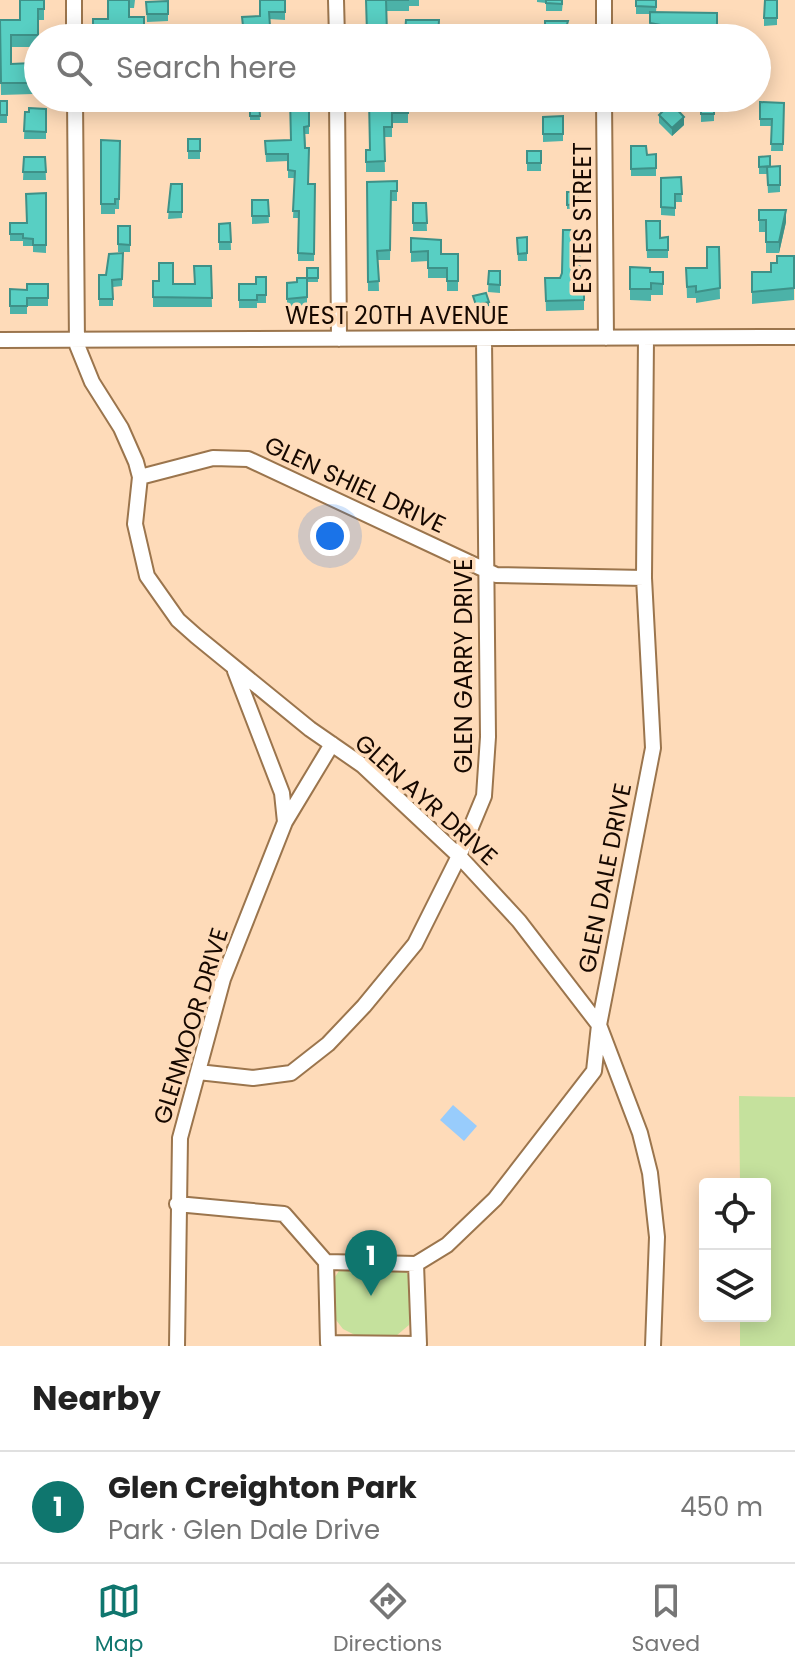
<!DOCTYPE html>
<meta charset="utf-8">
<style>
body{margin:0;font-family:Poppins,sans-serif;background:#f2f2f2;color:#222}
.controls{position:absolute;right:24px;bottom:24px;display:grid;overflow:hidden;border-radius:8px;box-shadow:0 4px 20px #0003}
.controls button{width:72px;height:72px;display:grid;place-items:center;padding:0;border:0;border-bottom:2px solid #e0e0e0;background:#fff;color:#222;font:40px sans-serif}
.you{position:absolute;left:330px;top:536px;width:28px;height:28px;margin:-20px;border:6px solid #fff;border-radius:50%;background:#1a73e8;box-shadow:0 0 0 12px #1a73e833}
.badge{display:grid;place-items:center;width:52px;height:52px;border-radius:50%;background:#0f766e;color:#fff;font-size:26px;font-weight:700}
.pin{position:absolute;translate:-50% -66px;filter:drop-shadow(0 2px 4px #0008)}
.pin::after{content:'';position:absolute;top:42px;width:28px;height:24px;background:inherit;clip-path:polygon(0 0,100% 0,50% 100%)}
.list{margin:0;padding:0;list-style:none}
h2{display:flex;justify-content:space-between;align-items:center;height:104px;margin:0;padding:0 32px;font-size:34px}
h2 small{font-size:26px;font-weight:400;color:#767676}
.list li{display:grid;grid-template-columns:52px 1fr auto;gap:24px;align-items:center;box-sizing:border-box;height:112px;padding:0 32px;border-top:2px solid #e0e0e0}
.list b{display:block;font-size:30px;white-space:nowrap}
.list p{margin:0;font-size:26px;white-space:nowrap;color:#767676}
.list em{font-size:26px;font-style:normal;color:#767676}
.icon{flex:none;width:44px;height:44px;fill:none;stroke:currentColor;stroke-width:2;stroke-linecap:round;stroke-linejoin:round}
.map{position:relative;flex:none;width:795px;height:1346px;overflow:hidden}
.search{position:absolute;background:#fff;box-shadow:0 4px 20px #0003;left:24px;right:24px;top:24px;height:88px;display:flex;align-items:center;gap:20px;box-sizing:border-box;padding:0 28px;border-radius:44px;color:#767676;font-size:30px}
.sheet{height:216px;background:#fff}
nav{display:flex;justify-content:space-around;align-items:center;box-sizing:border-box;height:112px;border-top:2px solid #e0e0e0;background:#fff;font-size:22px;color:#767676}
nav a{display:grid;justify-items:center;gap:4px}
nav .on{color:#0f766e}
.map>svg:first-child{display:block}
</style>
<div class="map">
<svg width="795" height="1346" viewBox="0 0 795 1346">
<rect width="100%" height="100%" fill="#fedbb9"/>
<path fill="#c5e19d" d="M 739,1096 L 795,1097 L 795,1346 L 740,1346 L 740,1316 L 765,1316 L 765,1184 L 740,1184 Z
M 341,1268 L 406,1271 L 410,1280 L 409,1325 L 396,1336 L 359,1337 L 343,1329 L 333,1316 L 332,1281 Z"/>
<path fill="#98ccfc" d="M 453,1105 L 477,1126 L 464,1141 L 440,1120 Z"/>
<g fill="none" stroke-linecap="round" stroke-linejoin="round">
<defs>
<path id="minor" d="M 74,0 L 74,38
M 336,0 L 337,38
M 604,0 L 604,38
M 75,98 L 77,345 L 92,382 L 121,428 L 136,462 L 140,477 L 135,524 L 147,576 L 178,620 L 196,636 L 310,729 L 362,765 L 459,856 L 519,921 L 599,1025 L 640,1133 L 650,1173 L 657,1237 L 653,1346
M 337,98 L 339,339
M 604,98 L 606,338
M 0,340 L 795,337
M 140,477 L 213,458 L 248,459 L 496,575 L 644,578
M 235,671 L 282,793 L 285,822
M 198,1072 L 253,1078 L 291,1073 L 328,1044 L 364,1006 L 415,944 L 459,856 L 484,796 L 488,737 L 484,339
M 177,1204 L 284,1214 L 326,1262 L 328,1343
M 326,1262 L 416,1264 L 447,1245 L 495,1199 L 594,1071 L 599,1025 L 653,748 L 644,578 L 646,338
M 416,1264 L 419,1344
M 328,1343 L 419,1344
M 177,1346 L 180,1138 L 223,979 L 285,822 L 332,744"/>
</defs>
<use href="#minor" stroke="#9b754d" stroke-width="18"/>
<use href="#minor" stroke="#fff" stroke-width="14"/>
</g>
<path fill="#4cb2a8" d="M 44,0 L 44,20 L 38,20 L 38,47 L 11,47 L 11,64 L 32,63 L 33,94 L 1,95 L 0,20 L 20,20 Z
M 108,0 L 135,0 L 134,8 L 129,8 L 129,17 L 144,38 L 93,38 L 93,19 L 108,19 Z
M 285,0 L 285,20 L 269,19 L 270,34 L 243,34 L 242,17 L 260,16 Z
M 366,0 L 419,0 L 419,6 L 409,6 L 409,11 L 386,11 L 387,38 L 367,38 Z
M 537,0 L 563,0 L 562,11 L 546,11 L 546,3 L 537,2 Z
M 636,0 L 657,0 L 656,12 L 717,13 L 717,37 L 670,38 L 650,33 L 650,14 L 636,14 Z
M 777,0 L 777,25 L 764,26 L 764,18 Z
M 168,1 L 168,21 L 147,22 L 146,2 Z
M 406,20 L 439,20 L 439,38 L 405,38 Z
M 132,98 L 152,98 L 152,102 L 132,101 Z
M 408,98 L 408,123 L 392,123 L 392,137 L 384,137 L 385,172 L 366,172 L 366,150 L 370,150 L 369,99 Z
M 544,98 L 565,98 L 565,102 L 544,102 Z
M 701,100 L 714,100 L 714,121 L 701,122 Z
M 0,101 L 7,101 L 7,123 L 0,123 Z
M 760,102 L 784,103 L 783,151 L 771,151 L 772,126 L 760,126 Z
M 250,104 L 259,104 L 260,120 L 250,120 Z
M 306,104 L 309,104 L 309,134 L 305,134 L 308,184 L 315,184 L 314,261 L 298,261 L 298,218 L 293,218 L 295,178 L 288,178 L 288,161 L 266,162 L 265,141 L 290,140 Z
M 46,109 L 46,139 L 24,139 L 25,112 Z
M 659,115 L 684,125 L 672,136 L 659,123 Z
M 563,116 L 563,141 L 543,142 L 543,117 Z
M 188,139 L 200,139 L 200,159 L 188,159 Z
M 101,140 L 120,141 L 119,209 L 115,209 L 115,214 L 101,214 Z
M 631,146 L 647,155 L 656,154 L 656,176 L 631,176 Z
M 527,151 L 541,151 L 541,171 L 527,171 Z
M 24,157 L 45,157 L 46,180 L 23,180 Z
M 759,157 L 770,167 L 780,166 L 780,192 L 768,193 L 767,174 L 759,174 Z
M 681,177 L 682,202 L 675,202 L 675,216 L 661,215 L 661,178 Z
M 397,181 L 397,201 L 391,201 L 390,260 L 378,260 L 379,291 L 368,291 L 367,182 Z
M 171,184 L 182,184 L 182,218 L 168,219 Z
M 567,192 L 578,192 L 578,208 L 567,209 Z
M 46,193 L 46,253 L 33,252 L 33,246 L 23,246 L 23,241 L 10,241 L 10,223 L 27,223 Z
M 252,200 L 268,200 L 269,223 L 252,224 Z
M 413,203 L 426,203 L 427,231 L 413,231 Z
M 759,210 L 786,222 L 779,253 L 766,253 L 766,232 L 759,232 Z
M 646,221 L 660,238 L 668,237 L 668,258 L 647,258 Z
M 230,223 L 231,250 L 219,250 L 219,224 Z
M 118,226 L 130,226 L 130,252 L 118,252 Z
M 527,237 L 527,261 L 518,261 L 517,238 Z
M 411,238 L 441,254 L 458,254 L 458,291 L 447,291 L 447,278 L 428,278 L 428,261 L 411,262 Z
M 582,240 L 579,273 L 584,273 L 584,310 L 546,311 L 545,278 L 560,278 Z
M 719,247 L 720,299 L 696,303 L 696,298 L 687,298 L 686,268 L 707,268 Z
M 123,253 L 122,286 L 113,287 L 113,306 L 99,306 L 99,275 L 106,275 Z
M 794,256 L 794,300 L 752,304 L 752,272 L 771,272 L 777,263 Z
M 211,266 L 212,307 L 153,307 L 153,281 L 173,284 L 194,284 Z
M 630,267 L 650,272 L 663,272 L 663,295 L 651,295 L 651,301 L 630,300 Z
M 307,268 L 318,268 L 318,282 L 307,282 Z
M 489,271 L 500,271 L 500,293 L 488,292 Z
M 266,277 L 266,303 L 257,303 L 257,308 L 239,308 L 239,284 L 256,284 Z
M 307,278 L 307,305 L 287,307 L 287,283 L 297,282 Z
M 48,284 L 48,306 L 27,306 L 27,314 L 10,314 L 10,289 L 27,290 Z"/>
<path fill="#3e9188" d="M 684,117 L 684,125 L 672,136 L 672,128 Z
M 786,210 L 786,222 L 779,253 L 779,242 Z
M 489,302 L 489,306 L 476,309 L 476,305 Z"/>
<path fill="#58cfc3" stroke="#3e9188" stroke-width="2" d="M 20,0 L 44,0 L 44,9 L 38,9 L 38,35 L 11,35 L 11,64 L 32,63 L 33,83 L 1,83 L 0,20 L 20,20 Z
M 108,0 L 129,0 L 129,17 L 144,17 L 144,38 L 126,38 L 126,33 L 93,32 L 93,19 L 108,19 Z
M 260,0 L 285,0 L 285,12 L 269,12 L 270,26 L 243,26 L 242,17 L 260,16 Z
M 366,0 L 409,0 L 386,0 L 387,33 L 367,33 Z
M 546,0 L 562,0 L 562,4 L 546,3 Z
M 636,0 L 656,0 L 656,7 L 636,6 Z
M 765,0 L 777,0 L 777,18 L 764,18 Z
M 168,1 L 168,14 L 147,14 L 146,2 Z
M 650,12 L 717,13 L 717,26 L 684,28 L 682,38 L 670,38 L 672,27 L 650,23 Z
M 406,20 L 439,20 L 438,37 L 421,37 L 421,34 L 405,33 Z
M 545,21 L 568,21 L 563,38 L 545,38 Z
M 295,25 L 308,25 L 308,38 L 294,38 Z
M 290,98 L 305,98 L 306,104 L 309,104 L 309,126 L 304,127 L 305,148 L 309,148 L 308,184 L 315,184 L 314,254 L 298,253 L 299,211 L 293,211 L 295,171 L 288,170 L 288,154 L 266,154 L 265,141 L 291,140 Z
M 408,98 L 408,113 L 392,113 L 392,127 L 384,127 L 385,161 L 366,162 L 366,150 L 370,150 L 369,99 Z
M 701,100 L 714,100 L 714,114 L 701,114 Z
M 0,101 L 7,101 L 7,115 L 0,115 Z
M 760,102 L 784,103 L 783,144 L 771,144 L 772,119 L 760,119 Z
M 671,103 L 684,117 L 672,128 L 659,115 Z
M 250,104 L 259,104 L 260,116 L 250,116 Z
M 29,108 L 46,109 L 46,132 L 24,131 L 25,112 L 29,112 Z
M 563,116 L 563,134 L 543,134 L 543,117 Z
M 188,139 L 200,139 L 200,151 L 188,151 Z
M 101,140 L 120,141 L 119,199 L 115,199 L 115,204 L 101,204 Z
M 631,146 L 646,146 L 647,155 L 656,154 L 656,168 L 631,169 Z
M 527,151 L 541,151 L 541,163 L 527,163 Z
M 770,156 L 770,166 L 759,167 L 759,157 Z
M 24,157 L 45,157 L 46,172 L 23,172 Z
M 780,166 L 780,185 L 768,185 L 767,167 Z
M 681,177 L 682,194 L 675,194 L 675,208 L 661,207 L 661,178 Z
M 397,181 L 397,191 L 391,191 L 390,250 L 377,251 L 379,281 L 368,282 L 367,182 Z
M 171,184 L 182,184 L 182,212 L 168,212 Z
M 567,192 L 578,192 L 578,204 L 567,205 Z
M 46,193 L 46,245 L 33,245 L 33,239 L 23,238 L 23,234 L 10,234 L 10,223 L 27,223 L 26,194 Z
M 252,200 L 268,200 L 269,216 L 252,216 Z
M 413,203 L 426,203 L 427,223 L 413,223 Z
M 759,210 L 786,210 L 779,242 L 766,242 L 766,220 L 759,220 Z
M 646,221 L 660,221 L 660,238 L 668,237 L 668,250 L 647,250 Z
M 230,223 L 231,242 L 219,242 L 219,224 Z
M 118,226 L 130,226 L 130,245 L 118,244 Z
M 563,230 L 582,230 L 579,273 L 584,273 L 584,300 L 546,301 L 545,278 L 560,278 L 562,273 Z
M 527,237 L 527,253 L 518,254 L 517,238 Z
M 411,238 L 441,240 L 441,254 L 458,254 L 458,281 L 447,281 L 447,268 L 428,268 L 428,251 L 411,252 Z
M 707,247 L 719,247 L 720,288 L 696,292 L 696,286 L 687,287 L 686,268 L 707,268 Z
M 123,253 L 122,279 L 112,280 L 113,299 L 99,299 L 99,275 L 106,275 L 109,254 Z
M 777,256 L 794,256 L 794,288 L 752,292 L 752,272 L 771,272 L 771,263 L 777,263 Z
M 159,263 L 173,263 L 173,284 L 195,284 L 194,266 L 211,266 L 212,298 L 153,297 L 153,281 L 159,281 Z
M 630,267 L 650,268 L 650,272 L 663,272 L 663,284 L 651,283 L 651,289 L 630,289 Z
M 307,268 L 318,268 L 318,278 L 307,278 Z
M 489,271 L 500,271 L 500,285 L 488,284 Z
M 256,277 L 266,277 L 266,295 L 257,295 L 257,300 L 239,300 L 239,284 L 256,284 Z
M 297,278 L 307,278 L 307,297 L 287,299 L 287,283 L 297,282 Z
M 27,284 L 48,284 L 48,298 L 27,298 L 27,306 L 10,306 L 10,289 L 27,290 Z
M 486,293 L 489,302 L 476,305 L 473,296 Z"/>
<g text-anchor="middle" stroke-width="7" stroke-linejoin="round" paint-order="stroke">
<g font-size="24" fill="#160800" stroke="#fedbb9">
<text transform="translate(583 218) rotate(-90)" y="8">ESTES STREET</text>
<text x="397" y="324">WEST 20TH AVENUE</text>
<text transform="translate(355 485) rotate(25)" y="8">GLEN SHIEL DRIVE</text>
<text transform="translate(464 666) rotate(-90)" y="8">GLEN GARRY DRIVE</text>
<text transform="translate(426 800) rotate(42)" y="8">GLEN AYR DRIVE</text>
<text transform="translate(605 878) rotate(-79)" y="8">GLEN DALE DRIVE</text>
<text transform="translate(191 1026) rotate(-73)" y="8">GLENMOOR DRIVE</text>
</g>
</g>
</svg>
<div class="controls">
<button><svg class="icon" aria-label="locate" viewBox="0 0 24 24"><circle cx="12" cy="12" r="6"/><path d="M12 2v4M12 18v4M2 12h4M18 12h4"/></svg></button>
<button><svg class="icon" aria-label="layers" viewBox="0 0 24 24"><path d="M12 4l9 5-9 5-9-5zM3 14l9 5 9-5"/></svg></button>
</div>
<div class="you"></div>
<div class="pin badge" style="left:371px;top:1296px">1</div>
<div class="search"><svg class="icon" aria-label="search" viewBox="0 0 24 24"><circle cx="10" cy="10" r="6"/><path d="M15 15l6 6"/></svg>Search here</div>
</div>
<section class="sheet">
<h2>Nearby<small></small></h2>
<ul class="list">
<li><span class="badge">1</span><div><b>Glen Creighton Park</b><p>Park · Glen Dale Drive</p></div><em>450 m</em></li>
</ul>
</section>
<nav>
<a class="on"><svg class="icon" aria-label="map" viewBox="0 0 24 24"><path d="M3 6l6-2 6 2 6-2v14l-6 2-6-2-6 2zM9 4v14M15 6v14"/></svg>Map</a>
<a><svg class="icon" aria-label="directions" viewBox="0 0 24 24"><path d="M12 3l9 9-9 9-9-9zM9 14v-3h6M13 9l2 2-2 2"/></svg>Directions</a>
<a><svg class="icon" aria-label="saved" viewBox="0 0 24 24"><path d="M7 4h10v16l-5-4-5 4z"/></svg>Saved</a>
</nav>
